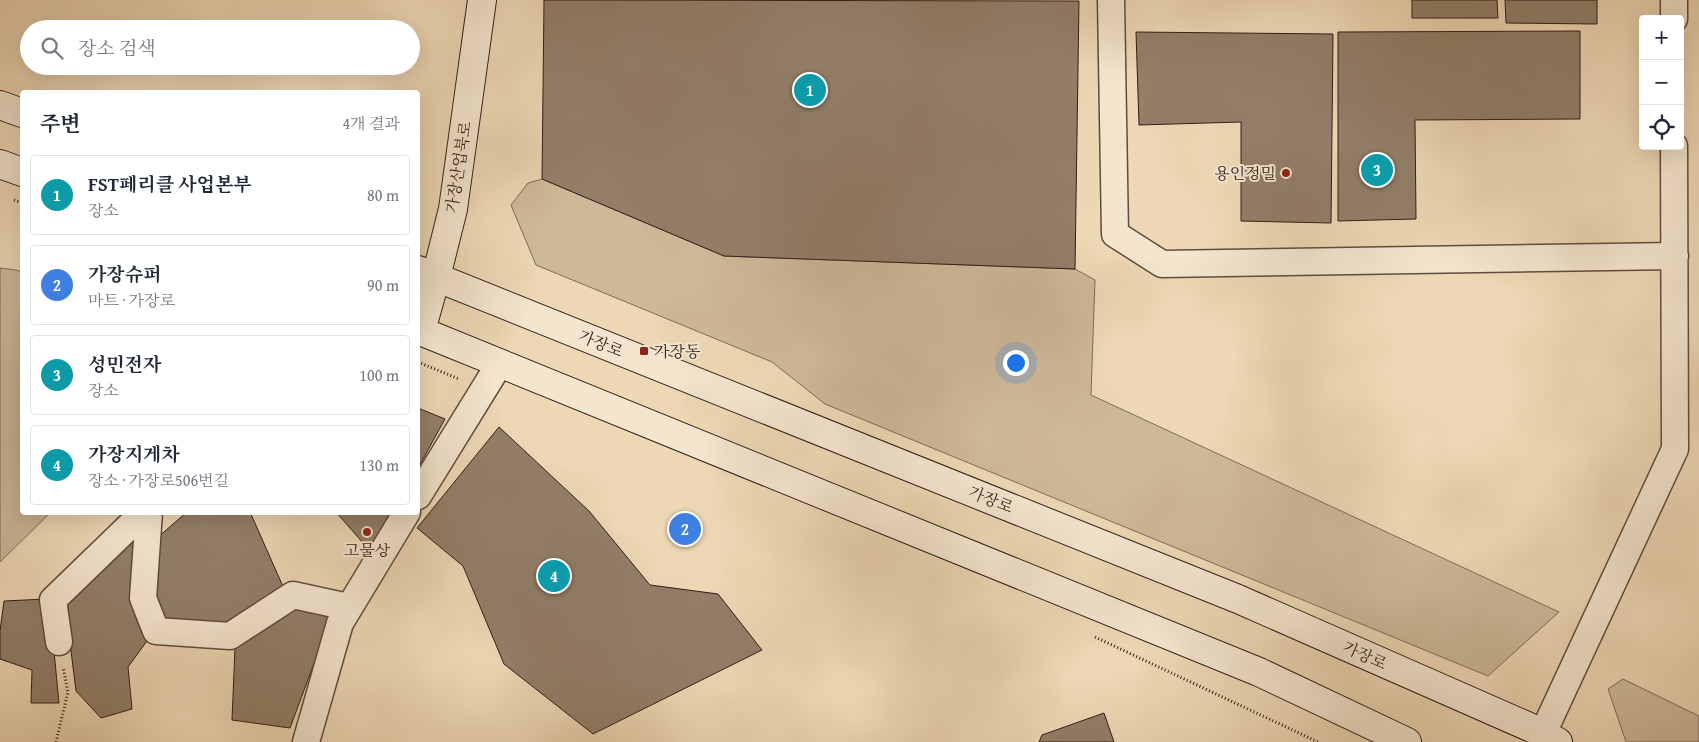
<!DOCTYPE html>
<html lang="ko">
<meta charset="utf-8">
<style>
body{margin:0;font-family:"Gentium Book Plus","Noto Serif KR",serif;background:#f2f2f3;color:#1f2937}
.controls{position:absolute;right:15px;top:15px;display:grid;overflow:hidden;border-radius:5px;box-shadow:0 5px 20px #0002}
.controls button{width:45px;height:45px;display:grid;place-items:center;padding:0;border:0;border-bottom:1px solid #e0e1e3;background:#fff;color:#1f2937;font:25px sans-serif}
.you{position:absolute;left:1015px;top:362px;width:18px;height:18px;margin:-12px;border:4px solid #fff;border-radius:50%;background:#1a73e8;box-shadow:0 0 0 8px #1a73e833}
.badge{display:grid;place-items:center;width:32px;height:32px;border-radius:50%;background:#0b8043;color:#fff;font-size:16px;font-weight:700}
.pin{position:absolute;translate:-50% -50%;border:2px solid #fff;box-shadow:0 1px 5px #0006}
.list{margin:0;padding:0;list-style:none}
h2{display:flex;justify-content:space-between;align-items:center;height:65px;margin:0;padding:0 20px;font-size:21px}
h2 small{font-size:16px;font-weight:400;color:#747a83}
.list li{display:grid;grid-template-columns:32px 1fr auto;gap:15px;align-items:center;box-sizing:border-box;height:80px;margin:0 10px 10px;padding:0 10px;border:1px solid #e0e1e3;border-radius:5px}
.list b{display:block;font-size:19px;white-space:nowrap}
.list p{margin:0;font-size:16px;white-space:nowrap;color:#747a83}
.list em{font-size:16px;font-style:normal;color:#747a83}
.icon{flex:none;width:28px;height:28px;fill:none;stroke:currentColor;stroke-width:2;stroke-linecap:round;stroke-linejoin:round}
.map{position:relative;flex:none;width:1699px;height:742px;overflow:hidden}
.search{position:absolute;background:#fff;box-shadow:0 5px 20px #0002;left:20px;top:20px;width:400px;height:55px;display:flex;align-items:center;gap:12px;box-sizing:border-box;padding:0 18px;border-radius:28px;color:#747a83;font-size:19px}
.panel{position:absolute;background:#fff;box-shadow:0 5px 20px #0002;left:20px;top:90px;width:400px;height:425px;border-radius:5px}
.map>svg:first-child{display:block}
</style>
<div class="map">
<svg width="1699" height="742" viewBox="0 0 1699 742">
<rect width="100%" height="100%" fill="#edd7b4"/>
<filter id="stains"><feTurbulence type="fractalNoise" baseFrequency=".004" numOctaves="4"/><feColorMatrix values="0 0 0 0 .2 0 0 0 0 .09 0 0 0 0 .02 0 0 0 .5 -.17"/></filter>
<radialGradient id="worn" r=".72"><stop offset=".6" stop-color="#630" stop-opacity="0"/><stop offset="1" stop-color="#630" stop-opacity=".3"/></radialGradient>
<path fill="#cdb899" stroke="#7e6b58" d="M 542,179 L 724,256 L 1075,269 L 1095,280 L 1091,395 L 1559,612 L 1488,676 L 825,404 L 772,362 L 536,265 L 511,205 L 528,183 Z
M 0,268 L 16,270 L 22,272 L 22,512 L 50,513 L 0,562 Z
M 1623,679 L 1699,716 L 1699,742 L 1626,742 L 1608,689 Z"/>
<path fill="#927e69" stroke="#301e18" d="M 544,0 L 1079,1 L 1075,269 L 724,256 L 542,179 Z
M 1412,0 L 1497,0 L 1498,18 L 1412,18 Z
M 1505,0 L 1597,0 L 1597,24 L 1506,23 Z
M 1580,31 L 1580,119 L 1415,120 L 1416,219 L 1338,221 L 1338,32 Z
M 1136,32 L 1333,34 L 1331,223 L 1241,221 L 1241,122 L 1139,125 Z
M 418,408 L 445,419 L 418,468 Z
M 499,427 L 589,511 L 650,585 L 718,594 L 762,650 L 593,734 L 504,664 L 463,566 L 417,528 Z
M 187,512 L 250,512 L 285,591 L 226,628 L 161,625 L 150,592 L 157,538 Z
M 336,512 L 392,512 L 370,551 Z
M 140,527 L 152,634 L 128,667 L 132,709 L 101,718 L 76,691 L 65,603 Z
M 46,599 L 53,641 L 59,703 L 31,703 L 32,670 L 0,659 L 0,631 L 4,601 Z
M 292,607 L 332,615 L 290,728 L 232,720 L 235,648 Z
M 1104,713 L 1114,742 L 1039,742 L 1042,735 Z"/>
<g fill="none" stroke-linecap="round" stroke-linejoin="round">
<defs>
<path id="street" d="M 1111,0 L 1115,234 L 1162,264 L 1675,256
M 1674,0 L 1674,19
M 418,496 L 500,363
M 149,512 L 143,598 L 156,631 L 230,636 L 293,595 L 348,607
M 59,642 L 53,600 L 144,512
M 1543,733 L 1675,449 L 1674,146
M 306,742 L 340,623 L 407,512"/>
<path id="secondary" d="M 0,105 L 22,113
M 0,164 L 22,172
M 418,270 L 1238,599 L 1543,733 L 1558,742
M 418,330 L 1259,672 L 1407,742
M 421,331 L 436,277 L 453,209 L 482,0"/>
</defs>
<use href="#street" stroke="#5f4c3f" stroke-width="29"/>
<use href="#secondary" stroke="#301e18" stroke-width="30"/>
<path stroke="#301e18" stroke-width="3" stroke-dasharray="1 2.5" stroke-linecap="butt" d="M 14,200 L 22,203
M 418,362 L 459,379
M 1095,637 L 1318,742
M 56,742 L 68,692 L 63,667"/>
<use href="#street" stroke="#f3e5ce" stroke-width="26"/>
<use href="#secondary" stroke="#f3e5ce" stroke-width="28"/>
</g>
<g fill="#8f2418" stroke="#f3e5ce" stroke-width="2">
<circle cx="1286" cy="173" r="5"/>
<rect x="639" y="346" width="10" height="10" rx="2.5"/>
<circle cx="367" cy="532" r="5"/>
</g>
<g text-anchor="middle" stroke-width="4" stroke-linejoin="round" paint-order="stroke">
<g font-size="16" fill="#301e18" stroke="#f3e5ce">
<text transform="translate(458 167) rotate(-81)" y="6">가장산업북로</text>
<text transform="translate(601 343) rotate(22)" y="6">가장로</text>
<text transform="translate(991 499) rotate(22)" y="6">가장로</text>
<text transform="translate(1365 655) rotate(24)" y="6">가장로</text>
</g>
<g font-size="16" fill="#301e18" stroke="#f3e5ce" text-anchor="end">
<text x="1276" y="179">용인정밀</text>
<text x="654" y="357" text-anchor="start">가장동</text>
<text x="367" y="556" text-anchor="middle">고물상</text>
</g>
</g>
<rect width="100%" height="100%" filter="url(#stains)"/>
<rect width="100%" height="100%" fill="url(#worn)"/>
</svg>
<div class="controls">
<button>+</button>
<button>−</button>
<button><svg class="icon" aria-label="locate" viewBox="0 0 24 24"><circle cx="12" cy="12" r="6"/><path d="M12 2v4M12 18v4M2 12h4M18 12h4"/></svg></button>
</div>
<div class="you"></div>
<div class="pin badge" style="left:810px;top:90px;background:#0f9aa8">1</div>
<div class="pin badge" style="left:685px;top:529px;background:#3f7fe0">2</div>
<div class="pin badge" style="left:1377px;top:170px;background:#0f9aa8">3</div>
<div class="pin badge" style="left:554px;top:576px;background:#0f9aa8">4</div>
<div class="search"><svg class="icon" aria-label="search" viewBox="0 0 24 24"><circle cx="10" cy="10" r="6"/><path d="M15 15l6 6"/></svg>장소 검색</div>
<section class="panel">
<h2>주변<small>4개 결과</small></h2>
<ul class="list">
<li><span class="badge" style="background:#0f9aa8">1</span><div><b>FST페리클 사업본부</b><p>장소</p></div><em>80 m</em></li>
<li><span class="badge" style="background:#3f7fe0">2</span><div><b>가장슈퍼</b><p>마트 · 가장로</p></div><em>90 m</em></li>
<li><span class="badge" style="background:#0f9aa8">3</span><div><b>성민전자</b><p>장소</p></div><em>100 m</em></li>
<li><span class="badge" style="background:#0f9aa8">4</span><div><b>가장지게차</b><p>장소 · 가장로506번길</p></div><em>130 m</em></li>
</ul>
</section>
</div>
